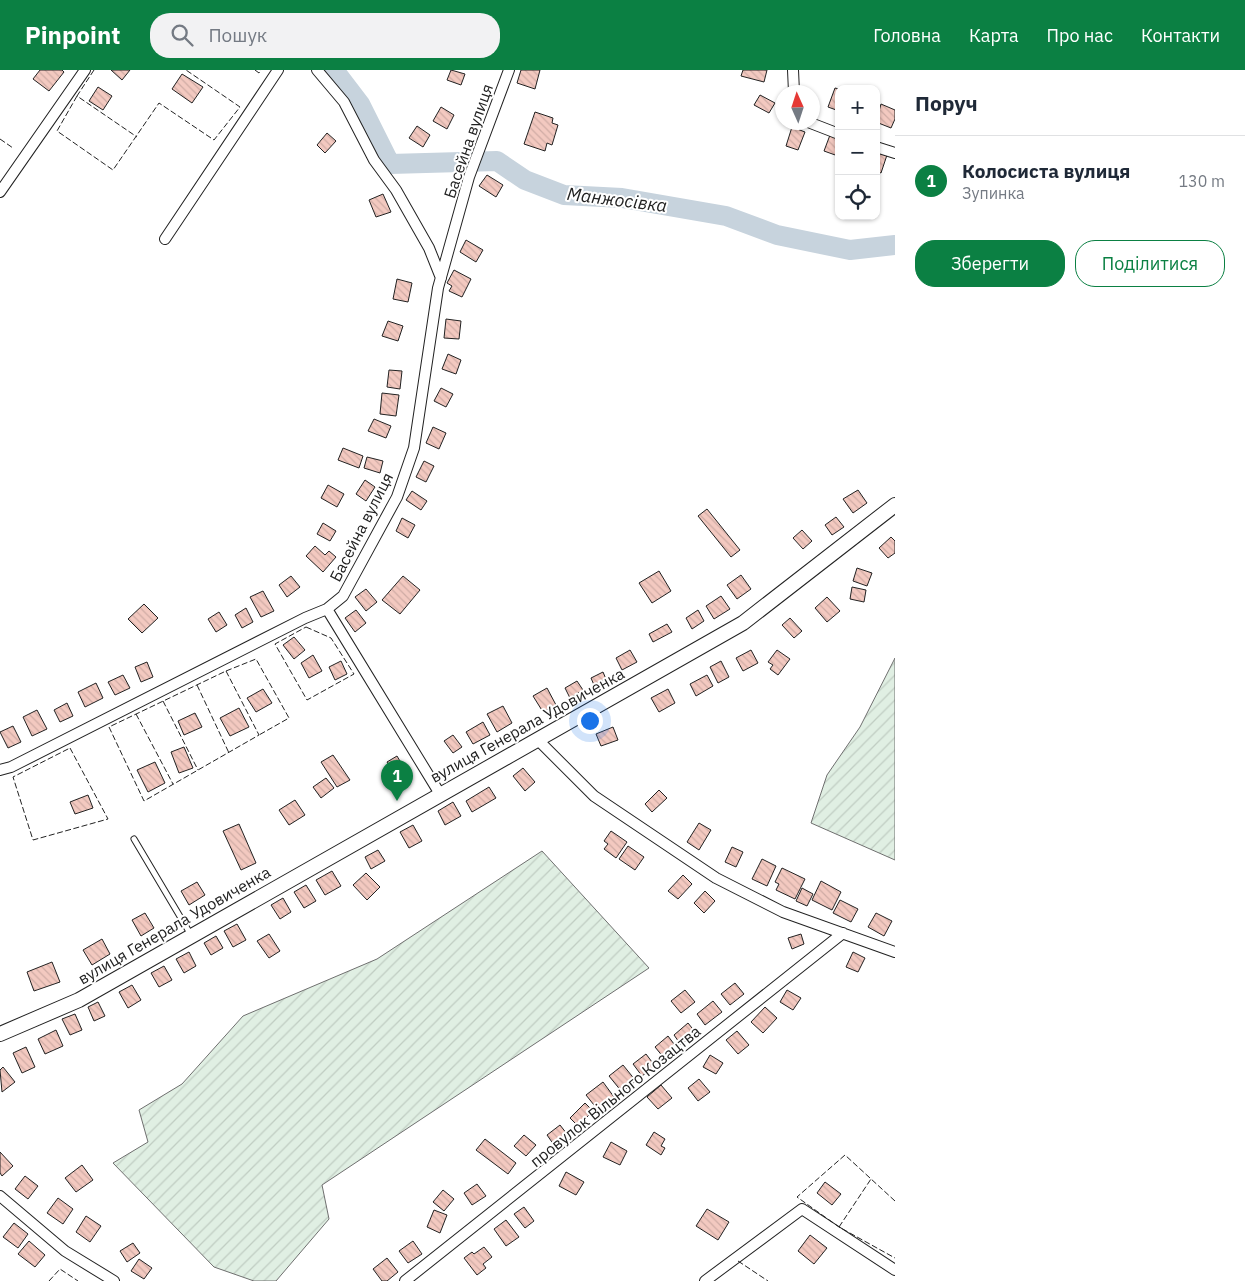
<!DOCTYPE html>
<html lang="uk">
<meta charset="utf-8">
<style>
body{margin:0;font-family:"IBM Plex Sans",sans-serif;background:#f2f2f3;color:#1f2937}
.controls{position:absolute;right:15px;top:15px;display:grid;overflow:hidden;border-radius:10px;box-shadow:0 1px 4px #0004}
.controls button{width:45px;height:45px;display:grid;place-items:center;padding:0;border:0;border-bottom:1px solid #e0e1e3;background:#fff;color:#1f2937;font:25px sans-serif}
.compass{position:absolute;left:775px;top:15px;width:45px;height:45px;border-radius:50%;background:#fff;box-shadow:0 1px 4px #0004;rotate:357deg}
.you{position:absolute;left:589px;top:650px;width:18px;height:18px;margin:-12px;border:4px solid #fff;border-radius:50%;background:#1a73e8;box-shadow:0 0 0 8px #1a73e833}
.badge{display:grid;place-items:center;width:32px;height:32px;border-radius:50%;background:#0b8043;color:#fff;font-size:16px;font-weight:700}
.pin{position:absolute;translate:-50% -41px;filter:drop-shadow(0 1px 2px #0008)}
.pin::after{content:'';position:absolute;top:26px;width:18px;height:15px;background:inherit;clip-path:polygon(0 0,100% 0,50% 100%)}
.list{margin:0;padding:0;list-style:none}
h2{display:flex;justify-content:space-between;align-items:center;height:65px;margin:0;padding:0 20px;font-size:21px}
h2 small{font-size:16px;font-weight:400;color:#747a83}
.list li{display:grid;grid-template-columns:32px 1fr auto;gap:15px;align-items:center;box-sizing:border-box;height:90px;padding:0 20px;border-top:1px solid #e0e1e3}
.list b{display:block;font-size:19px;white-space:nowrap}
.list p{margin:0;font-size:16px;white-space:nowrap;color:#747a83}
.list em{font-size:16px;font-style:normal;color:#747a83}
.actions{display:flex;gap:10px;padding:15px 20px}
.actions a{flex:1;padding:11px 0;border:1px solid #0b8043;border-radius:20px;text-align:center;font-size:18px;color:#0b8043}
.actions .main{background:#0b8043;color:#fff}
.icon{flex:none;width:28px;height:28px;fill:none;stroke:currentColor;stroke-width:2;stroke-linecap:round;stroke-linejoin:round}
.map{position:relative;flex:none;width:895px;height:1211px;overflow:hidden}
header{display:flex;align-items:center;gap:30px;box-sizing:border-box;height:70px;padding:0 25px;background:#0b8043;color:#fff}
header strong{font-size:24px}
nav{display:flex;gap:28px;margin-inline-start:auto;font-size:18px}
.search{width:350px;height:45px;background:#f2f2f3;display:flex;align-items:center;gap:12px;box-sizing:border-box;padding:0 18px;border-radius:20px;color:#747a83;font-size:19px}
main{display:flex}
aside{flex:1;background:#fff}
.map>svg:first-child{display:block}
</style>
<header>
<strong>Pinpoint</strong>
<div class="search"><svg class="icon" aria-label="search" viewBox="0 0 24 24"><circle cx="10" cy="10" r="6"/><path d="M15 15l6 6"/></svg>Пошук</div>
<nav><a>Головна</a><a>Карта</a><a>Про нас</a><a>Контакти</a></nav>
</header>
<main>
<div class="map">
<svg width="895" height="1211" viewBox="0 0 895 1211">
<defs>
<pattern id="garden-furrows" width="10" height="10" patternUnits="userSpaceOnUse" patternTransform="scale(1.25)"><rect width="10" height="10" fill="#e0efe3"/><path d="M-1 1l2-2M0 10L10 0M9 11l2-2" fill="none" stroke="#c0cdc2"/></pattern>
<pattern id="building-back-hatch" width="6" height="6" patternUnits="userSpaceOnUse" patternTransform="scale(1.25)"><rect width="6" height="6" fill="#f3c9c0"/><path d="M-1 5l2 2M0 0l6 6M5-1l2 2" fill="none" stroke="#d0aca5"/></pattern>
</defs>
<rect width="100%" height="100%" fill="#fff"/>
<path fill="url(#garden-furrows)" stroke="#6f6f6f" d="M 895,588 L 895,790 L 811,753 L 827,705 L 860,657 Z
M 542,781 L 649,898 L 322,1115 L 329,1149 L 276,1211 L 254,1211 L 214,1197 L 113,1093 L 148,1072 L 139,1040 L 182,1014 L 243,946 L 377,889 Z"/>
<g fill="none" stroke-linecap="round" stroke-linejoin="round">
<path stroke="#c7d3dd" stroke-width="20" d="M 334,0 L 360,34 L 390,94 L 497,91 L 525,110 L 564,125 L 622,128 L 726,146 L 777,165 L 850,180 L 895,175"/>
</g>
<path fill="url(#building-back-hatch)" stroke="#222" d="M 40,0 L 62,0 L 64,2 L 49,21 L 33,9 Z
M 111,0 L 130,0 L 122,10 Z
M 451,0 L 465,4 L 461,15 L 447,10 Z
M 521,0 L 540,0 L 535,19 L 517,13 Z
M 743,0 L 767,0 L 764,12 L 741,6 Z
M 182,4 L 203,17 L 192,33 L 172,19 Z
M 98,17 L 112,26 L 103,40 L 89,31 Z
M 835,18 L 839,19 L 839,41 L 828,37 Z
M 760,25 L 775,33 L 769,43 L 754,35 Z
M 881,34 L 895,40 L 895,49 L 891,58 L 876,52 Z
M 441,37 L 454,45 L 447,59 L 433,51 Z
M 535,42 L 553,48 L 552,53 L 558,55 L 552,75 L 547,73 L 545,81 L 524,74 Z
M 417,56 L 430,65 L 423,77 L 409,68 Z
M 792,57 L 805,62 L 798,80 L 786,76 Z
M 327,63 L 336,71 L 325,83 L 317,75 Z
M 830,65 L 839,68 L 838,86 L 824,81 Z
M 876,81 L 887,85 L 881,103 L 876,101 Z
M 487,105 L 503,115 L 496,127 L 479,116 Z
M 383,124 L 391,142 L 376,147 L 369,130 Z
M 466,170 L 483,180 L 476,192 L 460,182 Z
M 454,200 L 471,209 L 462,227 L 449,221 L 452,216 L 447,213 Z
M 397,209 L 412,213 L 408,232 L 393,229 Z
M 446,249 L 461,251 L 459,269 L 444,268 Z
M 388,251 L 403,256 L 398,271 L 382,266 Z
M 448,284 L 461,290 L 456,304 L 442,299 Z
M 389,300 L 402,301 L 400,319 L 387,317 Z
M 441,318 L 453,324 L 446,337 L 434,331 Z
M 382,323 L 399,325 L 396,346 L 380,344 Z
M 374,349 L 391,356 L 386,368 L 368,361 Z
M 433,357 L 446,363 L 439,379 L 426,373 Z
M 343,378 L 363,386 L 359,398 L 338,390 Z
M 367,387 L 383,391 L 380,403 L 364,398 Z
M 424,391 L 434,396 L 426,412 L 416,407 Z
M 365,410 L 375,417 L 366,431 L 356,424 Z
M 328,415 L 344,424 L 337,437 L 321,428 Z
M 858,420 L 867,433 L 853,443 L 843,429 Z
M 412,421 L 427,431 L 421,440 L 406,430 Z
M 707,439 L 740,480 L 731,487 L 698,446 Z
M 836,447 L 844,457 L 832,465 L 825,455 Z
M 402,448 L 415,455 L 408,468 L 396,461 Z
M 323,453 L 336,461 L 330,471 L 317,464 Z
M 802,460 L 812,471 L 803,479 L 793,468 Z
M 891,467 L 895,471 L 895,483 L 888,488 L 879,478 Z
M 315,476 L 325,485 L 329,481 L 336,487 L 323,502 L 306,486 Z
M 857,498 L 872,503 L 867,516 L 853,511 Z
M 659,501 L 671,521 L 652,533 L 639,513 Z
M 741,505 L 751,519 L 737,529 L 727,515 Z
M 291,506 L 300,517 L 287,527 L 279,515 Z
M 403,506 L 420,520 L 400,544 L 382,530 Z
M 852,517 L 866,520 L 864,532 L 850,529 Z
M 366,519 L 377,532 L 366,541 L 355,527 Z
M 263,521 L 274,541 L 261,547 L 250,527 Z
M 721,526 L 730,539 L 714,549 L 706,536 Z
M 827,527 L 840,541 L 827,552 L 815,538 Z
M 144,534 L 158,548 L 142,563 L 128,549 Z
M 246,538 L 253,552 L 242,558 L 235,545 Z
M 356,540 L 366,553 L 355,562 L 345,548 Z
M 698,540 L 704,551 L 692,559 L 686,548 Z
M 219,542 L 227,555 L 216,562 L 208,549 Z
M 790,548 L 802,561 L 794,568 L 782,555 Z
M 667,554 L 672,562 L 653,572 L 649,564 Z
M 294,567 L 305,580 L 294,589 L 283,575 Z
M 630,580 L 637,592 L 622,600 L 616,588 Z
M 751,580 L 758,593 L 743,601 L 736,588 Z
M 777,580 L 790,589 L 778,605 L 770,599 L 773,595 L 768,592 Z
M 313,585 L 322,601 L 309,608 L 301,593 Z
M 341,591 L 347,604 L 335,610 L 329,597 Z
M 721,591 L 729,607 L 718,613 L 710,597 Z
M 147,592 L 153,607 L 141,612 L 135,597 Z
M 603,602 L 606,609 L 594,615 L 591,608 Z
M 123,605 L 130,618 L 115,625 L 108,612 Z
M 707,605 L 713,616 L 696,626 L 690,614 Z
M 577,611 L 583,620 L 570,628 L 565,618 Z
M 96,613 L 103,628 L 85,637 L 78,622 Z
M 547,618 L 556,635 L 543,642 L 533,626 Z
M 263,619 L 272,633 L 256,642 L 247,628 Z
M 668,619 L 675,633 L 659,642 L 651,628 Z
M 67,633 L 73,646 L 60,652 L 54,640 Z
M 503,636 L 512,653 L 497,662 L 487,644 Z
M 239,638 L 249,657 L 230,666 L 220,648 Z
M 37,640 L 47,659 L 32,666 L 23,647 Z
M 195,643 L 202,657 L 184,665 L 178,651 Z
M 483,652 L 490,665 L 473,674 L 466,662 Z
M 13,656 L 21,672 L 8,678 L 0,662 Z
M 613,657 L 618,670 L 601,676 L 596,664 Z
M 453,665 L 462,677 L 453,683 L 444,671 Z
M 184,677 L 193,698 L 179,703 L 171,682 Z
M 333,685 L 350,710 L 337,717 L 321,692 Z
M 397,686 L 404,698 L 394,704 L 387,692 Z
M 155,692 L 165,713 L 148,722 L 137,700 Z
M 523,698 L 535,712 L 525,721 L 513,706 Z
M 326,708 L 334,718 L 321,728 L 313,717 Z
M 489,717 L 496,728 L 472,742 L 466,731 Z
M 659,720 L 667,728 L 652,742 L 645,734 Z
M 88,725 L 93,738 L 75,744 L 70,732 Z
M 295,730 L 305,745 L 289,755 L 279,740 Z
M 453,732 L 461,746 L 445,755 L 438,741 Z
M 699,753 L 711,760 L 699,780 L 687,772 Z
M 239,754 L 256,793 L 241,800 L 223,761 Z
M 413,755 L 422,771 L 409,778 L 400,762 Z
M 611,761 L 627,772 L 616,788 L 604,779 L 608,774 L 604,771 Z
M 628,776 L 644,787 L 635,800 L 619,789 Z
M 732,777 L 743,782 L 736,797 L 725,792 Z
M 378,780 L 385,791 L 371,799 L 365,787 Z
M 762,789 L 776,796 L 767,816 L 752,809 Z
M 782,798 L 805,809 L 795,829 L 776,820 L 779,814 L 775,812 Z
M 332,801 L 341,816 L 325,825 L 316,810 Z
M 366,803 L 380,817 L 367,830 L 353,815 Z
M 683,805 L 692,814 L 678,829 L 668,821 Z
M 821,811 L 841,822 L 832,840 L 812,830 Z
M 197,812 L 205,825 L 189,835 L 181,821 Z
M 306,815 L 316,831 L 304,838 L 294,822 Z
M 802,818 L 813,824 L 807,836 L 796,831 Z
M 705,821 L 715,831 L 704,843 L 694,833 Z
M 283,828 L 291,842 L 280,849 L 271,835 Z
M 840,830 L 858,839 L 851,852 L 833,843 Z
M 145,843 L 154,858 L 141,866 L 132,850 Z
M 876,843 L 892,851 L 884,866 L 868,857 Z
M 237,854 L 246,870 L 233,877 L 224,861 Z
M 269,864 L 280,881 L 269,888 L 257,871 Z
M 801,864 L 804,874 L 792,879 L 788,868 Z
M 216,866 L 223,878 L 211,885 L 204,873 Z
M 102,869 L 110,884 L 92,895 L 83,880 Z
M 189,882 L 196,896 L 184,903 L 176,889 Z
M 853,882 L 865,888 L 858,902 L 846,897 Z
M 52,892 L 60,912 L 34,921 L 27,902 Z
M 164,896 L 172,910 L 159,917 L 151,903 Z
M 735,913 L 744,924 L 730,935 L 721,924 Z
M 132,915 L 141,930 L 128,938 L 119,922 Z
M 685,920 L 695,932 L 681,943 L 671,931 Z
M 787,920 L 801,928 L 793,940 L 780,932 Z
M 713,931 L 722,942 L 705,955 L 697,944 Z
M 98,932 L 105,946 L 94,951 L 88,937 Z
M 765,937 L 777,948 L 763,963 L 751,952 Z
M 75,944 L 82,960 L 70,965 L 62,949 Z
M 688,953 L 696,963 L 681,975 L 674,965 Z
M 56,960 L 63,976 L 45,984 L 38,969 Z
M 737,961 L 749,975 L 738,984 L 726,970 Z
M 668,966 L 677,978 L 664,988 L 655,977 Z
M 26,977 L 35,997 L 22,1003 L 13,983 Z
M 646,984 L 655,996 L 642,1006 L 633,994 Z
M 710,985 L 723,993 L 716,1004 L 703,997 Z
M 623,995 L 636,1011 L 622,1022 L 609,1006 Z
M 3,997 L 15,1012 L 2,1022 L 0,1000 Z
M 699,1009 L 710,1022 L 698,1031 L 688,1018 Z
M 603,1012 L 614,1027 L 598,1040 L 586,1025 Z
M 661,1015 L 672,1028 L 658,1039 L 647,1027 Z
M 585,1033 L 593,1041 L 578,1056 L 570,1048 Z
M 560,1055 L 567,1064 L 554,1075 L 547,1065 Z
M 654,1062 L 665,1069 L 661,1076 L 665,1078 L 661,1085 L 646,1075 Z
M 524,1065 L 536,1075 L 526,1086 L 514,1076 Z
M 485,1069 L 516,1093 L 508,1104 L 476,1080 Z
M 611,1072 L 627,1081 L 620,1095 L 603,1087 Z
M 0,1082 L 13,1096 L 2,1106 L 0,1103 Z
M 82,1095 L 93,1110 L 76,1122 L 65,1108 Z
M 566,1102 L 584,1112 L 576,1125 L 559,1116 Z
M 25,1106 L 38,1116 L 28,1129 L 15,1119 Z
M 825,1112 L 841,1124 L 832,1135 L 817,1123 Z
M 477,1114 L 486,1126 L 472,1135 L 464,1123 Z
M 443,1120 L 454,1129 L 444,1141 L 433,1132 Z
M 58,1128 L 73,1139 L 63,1154 L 47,1143 Z
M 524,1137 L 534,1151 L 525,1158 L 514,1144 Z
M 707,1139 L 729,1152 L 718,1170 L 696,1156 Z
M 434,1140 L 447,1145 L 440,1163 L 427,1157 Z
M 86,1146 L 101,1156 L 90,1172 L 76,1162 Z
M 506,1150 L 519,1167 L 506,1176 L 494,1159 Z
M 14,1153 L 28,1164 L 18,1178 L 3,1167 Z
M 810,1165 L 827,1178 L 814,1194 L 798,1181 Z
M 29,1171 L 45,1185 L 35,1197 L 18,1184 Z
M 413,1171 L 422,1184 L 408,1193 L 399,1181 Z
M 133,1173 L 140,1183 L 127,1192 L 120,1181 Z
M 484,1177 L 492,1187 L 483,1194 L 486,1198 L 477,1205 L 464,1188 L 472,1182 L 474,1184 Z
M 387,1188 L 398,1202 L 387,1211 L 382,1211 L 373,1199 Z
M 139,1189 L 152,1198 L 144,1209 L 131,1201 Z"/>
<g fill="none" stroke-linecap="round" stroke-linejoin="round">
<defs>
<path id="service" d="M 134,769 L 191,865"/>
<path id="minor" d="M 317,0 L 344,32 L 374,90 L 396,120 L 429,178 L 441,208
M 793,0 L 794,22
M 808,52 L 839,64
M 876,77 L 895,83
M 0,122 L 85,0
M 165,169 L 278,0
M 327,539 L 440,724
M 538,670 L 594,726 L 716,808 L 783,842 L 895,882
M 0,700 L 11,697 L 305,548 L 327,539 L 343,526 L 397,427 L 414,378 L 438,218 L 469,107 L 509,0
M 0,1126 L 65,1181 L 114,1211
M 405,1211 L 843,863
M 705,1211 L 802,1139 L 895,1200"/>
<path id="secondary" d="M 0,964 L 79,930 L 743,553 L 895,435"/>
</defs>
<use href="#service" stroke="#222" stroke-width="7"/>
<use href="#minor" stroke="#222" stroke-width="12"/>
<use href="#secondary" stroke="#222" stroke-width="16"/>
<use href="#service" stroke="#fff" stroke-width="5"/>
<use href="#minor" stroke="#fff" stroke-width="10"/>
<use href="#secondary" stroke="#fff" stroke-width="14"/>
<path stroke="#222" stroke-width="1" stroke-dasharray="6 2.5" stroke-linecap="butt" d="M 94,0 L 77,26 L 137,67
M 255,0 L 259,3 L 261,0
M 77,26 L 57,61 L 113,100 L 159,33 L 214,70 L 240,37 L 186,0
M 0,69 L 13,78
M 306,557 L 331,568 L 354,604 L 307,630 L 275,574 Z
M 226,601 L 259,665 L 144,731 L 109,657 Z
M 226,601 L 256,589 L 289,648 L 259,665
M 197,615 L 229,683
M 163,631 L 198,700
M 136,644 L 173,714
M 70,678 L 108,749 L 33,770 L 13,707 Z
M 895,1131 L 845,1085 L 797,1127 L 839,1157 L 895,1188
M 839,1157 L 871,1109
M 738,1191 L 768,1211
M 49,1211 L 60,1199 L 78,1211"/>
</g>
<g text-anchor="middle" stroke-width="4" stroke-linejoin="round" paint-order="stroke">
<g font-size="16" fill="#222" stroke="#fff">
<text transform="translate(468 71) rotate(-71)" y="6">Басейна вулиця</text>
<text transform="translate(361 457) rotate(-63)" y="6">Басейна вулиця</text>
<text transform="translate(527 655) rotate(-29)" y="6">вулиця Генерала Удовиченка</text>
<text transform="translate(174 855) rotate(-30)" y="6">вулиця Генерала Удовиченка</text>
<text transform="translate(615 1026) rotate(-39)" y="6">провулок Вільного Козацтва</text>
</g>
<g font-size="18" font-style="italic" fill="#222" stroke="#fff">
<text transform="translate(617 130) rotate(7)" y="6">Манжосівка</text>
</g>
</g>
</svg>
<div class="controls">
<button>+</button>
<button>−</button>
<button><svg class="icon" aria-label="locate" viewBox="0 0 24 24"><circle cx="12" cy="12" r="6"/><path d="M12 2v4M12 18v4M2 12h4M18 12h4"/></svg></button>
</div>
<svg class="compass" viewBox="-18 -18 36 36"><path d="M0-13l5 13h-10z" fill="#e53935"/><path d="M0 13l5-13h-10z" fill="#747a83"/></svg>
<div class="you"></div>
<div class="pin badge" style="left:397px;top:731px">1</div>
</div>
<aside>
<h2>Поруч<small></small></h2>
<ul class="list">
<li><span class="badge">1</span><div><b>Колосиста вулиця</b><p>Зупинка</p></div><em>130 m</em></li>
</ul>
<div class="actions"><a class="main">Зберегти</a><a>Поділитися</a></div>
</aside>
</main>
